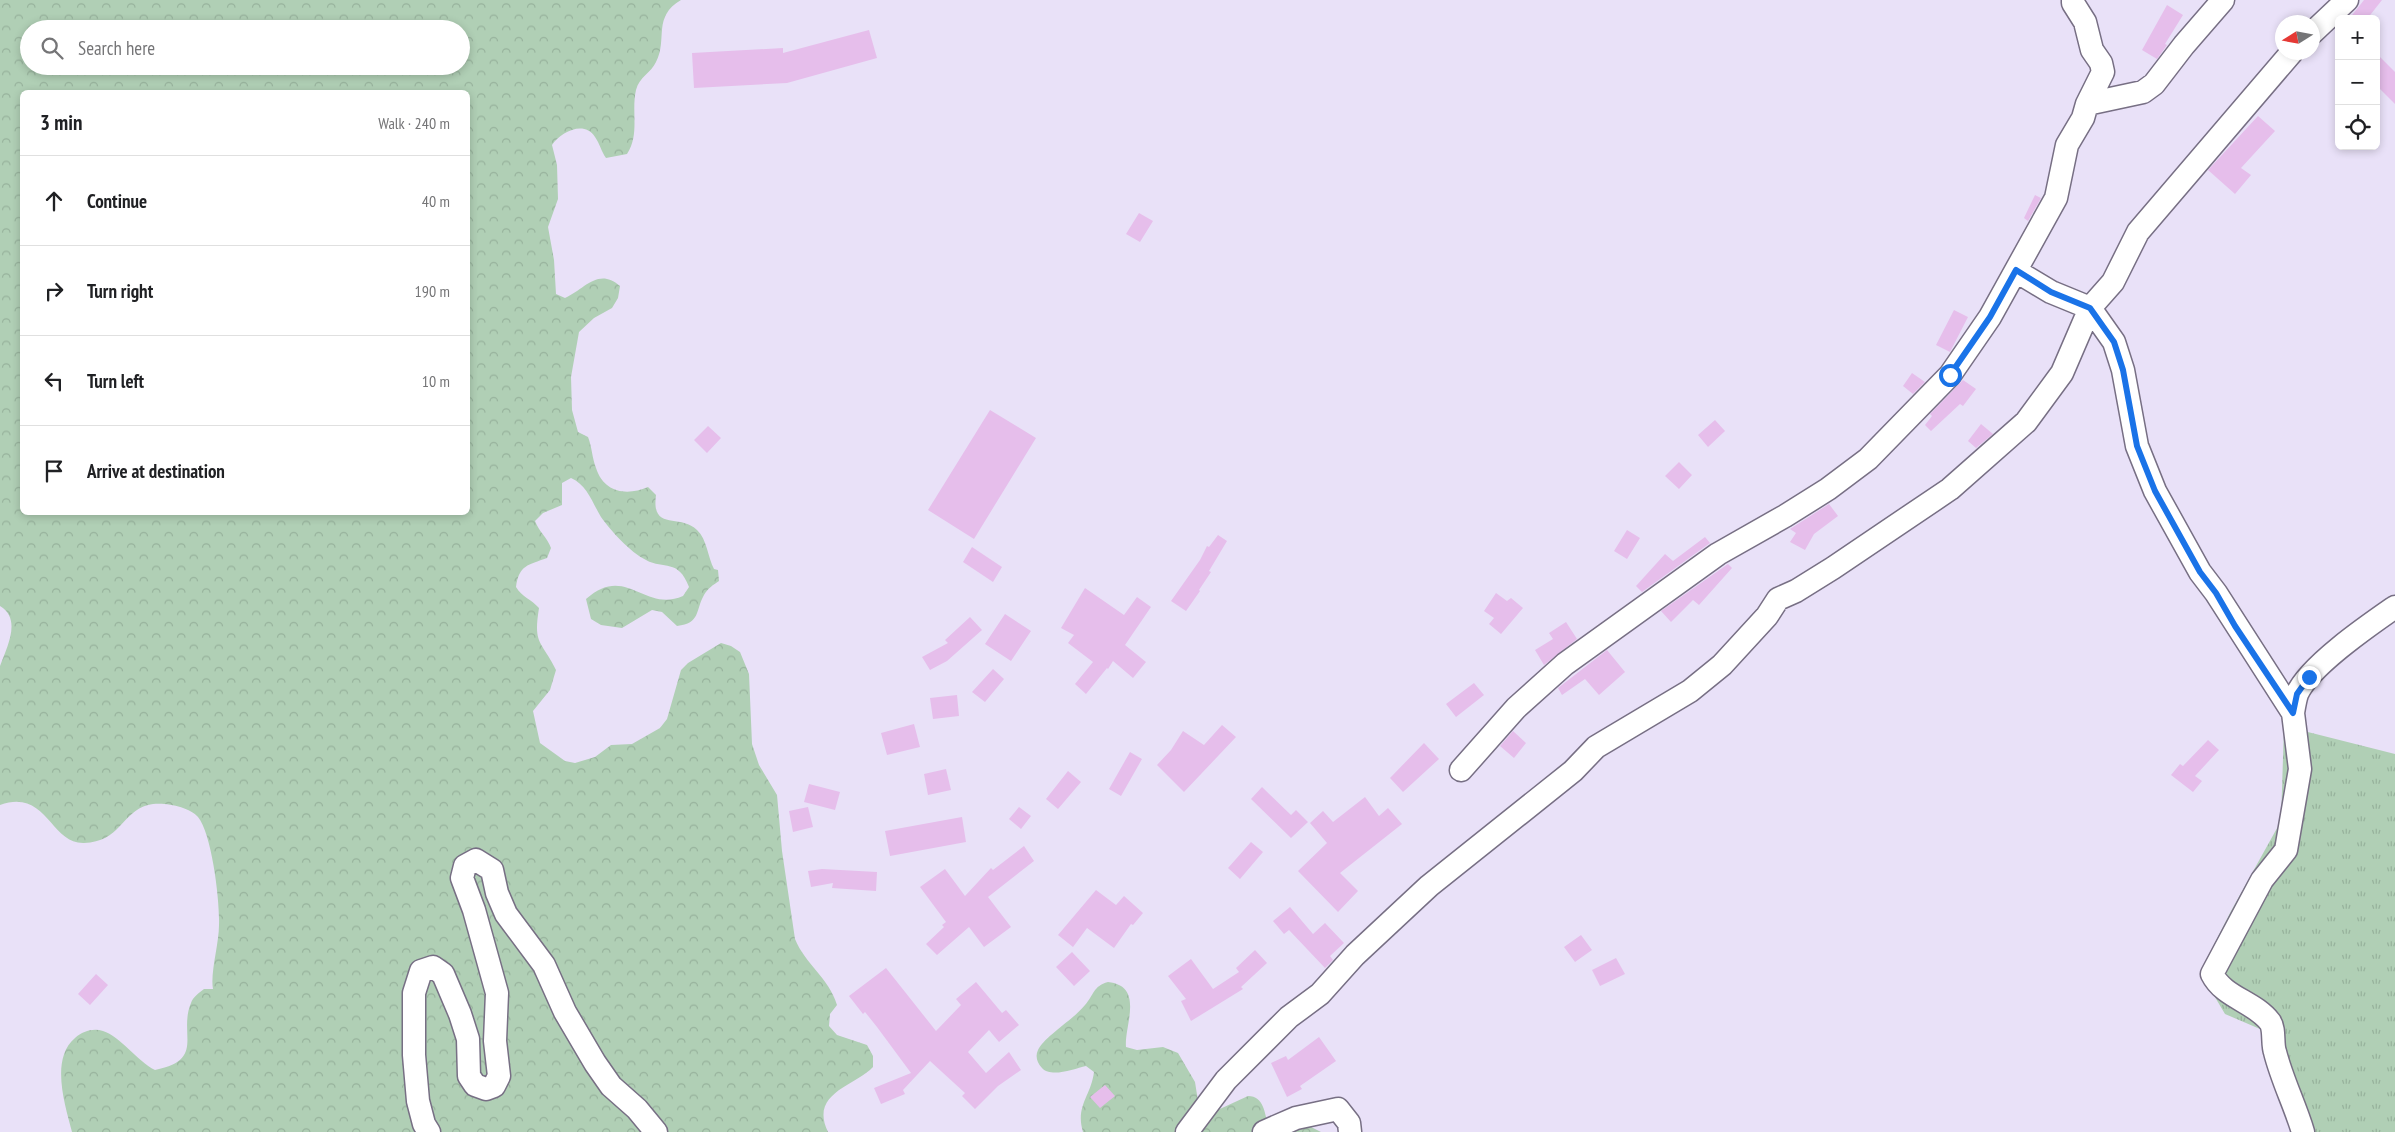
<!DOCTYPE html>
<meta charset="utf-8">
<style>
body{margin:0;font-family:"PT Sans Narrow",sans-serif;background:#f2f2f2;color:#202124}
.controls{position:absolute;right:15px;top:15px;display:grid;overflow:hidden;border-radius:8px;box-shadow:0 2px 8px #0003}
.controls button{width:45px;height:45px;display:grid;place-items:center;padding:0;border:0;border-bottom:1px solid #e0e0e0;background:#fff;color:#202124;font:25px sans-serif}
.compass{position:absolute;left:2275px;top:15px;width:45px;height:45px;border-radius:50%;background:#fff;box-shadow:0 2px 8px #0003;rotate:259deg}
.stop{position:absolute;width:15px;height:15px;margin:-11px;border:4px solid #1a73e8;border-radius:50%;background:#fff}
.stop.end{background:#1a73e8;border-color:#fff;box-shadow:0 1px 5px #0008}
.list{margin:0;padding:0;list-style:none}
h2{display:flex;justify-content:space-between;align-items:center;height:65px;margin:0;padding:0 20px;font-size:21px}
h2 small{font-size:16px;font-weight:400;color:#757577}
.list li{display:grid;grid-template-columns:32px 1fr auto;gap:15px;align-items:center;box-sizing:border-box;height:90px;padding:0 20px;border-top:1px solid #e0e0e0}
.list b{display:block;font-size:19px;white-space:nowrap}
.list em{font-size:16px;font-style:normal;color:#757577}
.icon{flex:none;width:28px;height:28px;fill:none;stroke:currentColor;stroke-width:2;stroke-linecap:round;stroke-linejoin:round}
.map{position:relative;flex:none;width:2395px;height:1132px;overflow:hidden}
.search{position:absolute;background:#fff;box-shadow:0 2px 8px #0003;left:20px;top:20px;width:450px;height:55px;display:flex;align-items:center;gap:12px;box-sizing:border-box;padding:0 18px;border-radius:28px;color:#757577;font-size:19px}
.panel{position:absolute;background:#fff;box-shadow:0 2px 8px #0003;left:20px;top:90px;width:450px;height:425px;border-radius:8px}
.map>svg:first-child{display:block}
</style>
<div class="map">
<svg width="2395" height="1132" viewBox="0 0 2395 1132">
<defs>
<pattern id="grass-tufts" width="24" height="20" patternUnits="userSpaceOnUse" patternTransform="scale(1.25)"><rect width="24" height="20" fill="#b0cfb5"/><path d="M3 7l-1-3M5 7V3M7 7l1-3M15 17l-1-3M17 17v-4M19 17l1-3" fill="none" stroke="#97b29c"/></pattern>
<pattern id="forest-crowns" width="20" height="18" patternUnits="userSpaceOnUse" patternTransform="scale(1.25)"><rect width="20" height="18" fill="#b0cfb5"/><path d="M2 6a3 3 0 1 1 6 0M12 15a3 3 0 1 1 6 0" fill="none" stroke="#97b29c"/></pattern>
</defs>
<rect width="100%" height="100%" fill="#e9e1f8"/>
<path fill="url(#grass-tufts)" d="M 2284,726 L 2395,754 L 2395,1132 L 2293,1132 L 2269,1064 L 2260,1029 L 2225,1014 L 2200,972 L 2231,911 L 2281,821 Z"/>
<path fill="url(#forest-crowns)" fill-rule="evenodd" d="M 0,0 L 681,0 C 652,17 668,39 656,62 C 651,73 639,77 636,90 C 631,112 640,134 627,154 L 606,158 C 601,151 600,144 595,137 C 584,120 561,132 552,145 L 557,165 L 558,199 L 548,227 L 554,260 L 556,294 L 565,298 C 585,289 598,267 620,286 L 618,298 L 612,308 L 594,318 L 579,332 L 571,377 L 572,410 L 578,432 L 588,437 C 592,447 592,458 596,468 C 604,493 627,496 648,487 L 656,495 C 651,532 680,513 697,530 C 707,539 708,558 714,569 L 718,570 L 719,581 C 713,585 708,588 704,595 C 695,611 701,623 677,626 L 662,612 L 652,610 L 622,628 L 601,625 L 591,619 L 586,599 C 626,563 644,613 683,596 L 689,587 C 678,558 664,570 646,560 C 630,552 611,531 601,517 C 592,502 587,485 571,478 L 562,483 L 562,505 L 543,513 L 535,521 C 539,532 547,537 551,548 L 547,558 C 528,565 519,565 516,587 C 522,597 531,599 539,608 C 533,645 541,640 556,670 L 550,690 L 533,711 L 540,743 L 565,761 L 575,763 L 595,757 L 611,745 L 632,744 L 660,728 L 667,719 L 681,670 L 688,663 L 721,643 L 731,646 L 740,652 L 749,674 L 752,744 L 759,765 L 777,795 L 782,851 L 795,939 C 805,964 829,978 837,1005 L 830,1014 L 829,1026 L 837,1035 L 867,1045 L 873,1056 L 873,1067 C 855,1086 809,1093 828,1132 L 72,1132 C 65,1105 50,1059 75,1038 C 83,1031 93,1028 103,1031 C 120,1036 137,1061 155,1070 C 206,1060 178,1034 191,1003 C 193,997 199,993 204,989 L 213,989 C 210,973 219,944 219,925 C 220,902 212,834 198,817 C 189,806 161,801 148,805 C 122,812 120,842 84,843 C 50,844 47,788 0,805 L 0,666 C 7,647 22,619 0,606 ZM 29,29 L 461,29 L 461,66 L 29,66 ZM 22,92 L 468,92 L 468,512 L 22,512 Z
M 1108,982 C 1145,986 1124,1026 1126,1047 L 1137,1050 L 1163,1047 L 1178,1053 L 1195,1082 L 1198,1101 L 1209,1114 L 1248,1096 C 1264,1096 1265,1114 1268,1126 L 1290,1131 L 1311,1127 L 1321,1132 L 1083,1132 C 1075,1106 1091,1096 1094,1072 L 1086,1066 C 1074,1069 1051,1078 1042,1068 C 1037,1063 1035,1056 1038,1050 C 1044,1037 1074,1019 1085,1005 C 1094,995 1093,986 1108,982 Z"/>
<path fill="#e6beeb" d="M 2364,0 L 2382,0 L 2367,19 L 2349,19 Z
M 2167,5 L 2183,15 L 2165,44 L 2167,45 L 2157,59 L 2142,50 Z
M 869,30 L 877,58 L 787,83 L 694,88 L 692,53 L 783,48 L 783,53 Z
M 2376,53 L 2395,72 L 2395,104 L 2376,85 Z
M 2258,116 L 2275,131 L 2241,168 L 2251,175 L 2235,194 L 2208,170 Z
M 2035,195 L 2041,198 L 2028,221 L 2024,218 Z
M 1139,213 L 1153,221 L 1140,242 L 1126,234 Z
M 1954,310 L 1968,317 L 1950,352 L 1936,345 Z
M 1912,373 L 1925,382 L 1913,394 L 1903,386 Z
M 1963,380 L 1976,389 L 1963,406 L 1960,404 L 1931,431 L 1925,425 L 1932,416 L 1930,414 Z
M 990,410 L 1036,438 L 974,539 L 928,510 Z
M 1715,420 L 1725,431 L 1708,447 L 1698,435 Z
M 1981,424 L 1993,434 L 1976,448 L 1968,441 Z
M 708,426 L 721,438 L 707,453 L 694,440 Z
M 1679,462 L 1692,475 L 1679,489 L 1665,476 Z
M 1829,504 L 1838,516 L 1814,534 L 1805,550 L 1790,542 L 1796,533 L 1790,529 Z
M 1627,530 L 1640,538 L 1627,559 L 1614,551 Z
M 1218,535 L 1227,541 L 1209,571 L 1211,572 L 1199,590 L 1200,591 L 1186,611 L 1171,601 L 1200,560 L 1207,546 L 1209,547 Z
M 1705,537 L 1710,543 L 1642,592 L 1636,586 L 1665,554 L 1673,561 Z
M 972,547 L 1002,567 L 993,582 L 963,562 Z
M 1728,564 L 1732,568 L 1699,605 L 1693,600 L 1671,622 L 1661,611 Z
M 1085,588 L 1124,615 L 1137,597 L 1151,607 L 1125,645 L 1146,662 L 1133,678 L 1113,661 L 1108,669 L 1107,668 L 1086,694 L 1075,684 L 1093,662 L 1068,643 L 1074,635 L 1061,628 Z
M 1496,593 L 1507,601 L 1511,598 L 1523,608 L 1501,634 L 1489,624 L 1494,618 L 1484,611 Z
M 1005,614 L 1031,631 L 1011,661 L 985,644 Z
M 970,617 L 982,630 L 947,661 L 930,670 L 922,657 L 948,643 L 945,640 Z
M 1566,622 L 1577,639 L 1544,665 L 1535,650 L 1553,639 L 1549,633 Z
M 1607,650 L 1625,672 L 1599,695 L 1585,679 L 1562,695 L 1558,688 Z
M 993,669 L 1004,679 L 985,702 L 972,692 Z
M 1474,683 L 1484,695 L 1456,717 L 1446,704 Z
M 957,695 L 959,716 L 933,719 L 930,698 Z
M 914,724 L 920,747 L 887,755 L 881,733 Z
M 1222,725 L 1236,737 L 1184,792 L 1157,765 L 1171,750 L 1183,731 L 1204,745 Z
M 1513,731 L 1526,743 L 1514,758 L 1500,746 Z
M 2208,740 L 2219,750 L 2195,776 L 2202,781 L 2193,792 L 2171,775 L 2180,764 L 2183,766 Z
M 1424,743 L 1439,759 L 1403,792 L 1390,778 Z
M 1130,752 L 1142,759 L 1121,796 L 1109,789 Z
M 946,769 L 951,790 L 928,795 L 924,774 Z
M 1068,771 L 1081,782 L 1058,809 L 1046,799 Z
M 809,784 L 840,792 L 835,810 L 804,802 Z
M 1262,787 L 1291,815 L 1296,810 L 1308,822 L 1291,838 L 1251,799 Z
M 1365,797 L 1379,816 L 1388,808 L 1402,824 L 1340,873 L 1358,891 L 1338,912 L 1298,871 L 1327,843 L 1310,823 L 1323,811 L 1333,822 Z
M 808,807 L 813,827 L 793,832 L 789,811 Z
M 1019,807 L 1031,816 L 1021,829 L 1009,819 Z
M 962,817 L 966,842 L 890,856 L 885,831 Z
M 1251,842 L 1263,852 L 1240,879 L 1228,868 Z
M 1024,846 L 1034,861 L 988,897 L 1011,927 L 984,947 L 969,927 L 937,955 L 926,944 L 944,927 L 942,925 L 946,922 L 920,887 L 945,869 L 965,896 L 991,868 L 993,870 Z
M 822,869 L 877,872 L 876,891 L 832,888 L 833,883 L 811,887 L 808,871 Z
M 1096,890 L 1116,905 L 1124,896 L 1143,913 L 1133,925 L 1131,924 L 1114,948 L 1087,928 L 1073,947 L 1058,935 Z
M 1290,907 L 1313,934 L 1325,923 L 1344,943 L 1330,956 L 1333,960 L 1325,968 L 1289,930 L 1284,934 L 1273,921 Z
M 1581,935 L 1592,950 L 1575,962 L 1564,947 Z
M 1255,950 L 1267,963 L 1241,987 L 1243,989 L 1191,1021 L 1181,1001 L 1186,999 L 1168,976 L 1191,959 L 1213,989 L 1239,972 L 1236,968 Z
M 1072,952 L 1090,971 L 1074,986 L 1056,967 Z
M 1616,958 L 1625,974 L 1600,986 L 1592,970 Z
M 886,968 L 936,1031 L 961,1005 L 956,999 L 976,982 L 1002,1013 L 1006,1010 L 1019,1025 L 999,1042 L 989,1030 L 968,1052 L 986,1073 L 1009,1052 L 1021,1070 L 998,1086 L 975,1109 L 962,1096 L 965,1093 L 930,1061 L 903,1090 L 905,1094 L 881,1104 L 874,1088 L 911,1073 L 877,1027 L 865,1012 L 863,1014 L 849,996 Z
M 96,974 L 108,985 L 90,1005 L 78,994 Z
M 1319,1037 L 1336,1061 L 1300,1086 L 1302,1089 L 1287,1097 L 1271,1063 L 1286,1056 L 1288,1060 Z
M 1105,1085 L 1115,1096 L 1100,1108 L 1090,1097 Z"/>
<g fill="none" stroke-linecap="round" stroke-linejoin="round">
<defs>
<path id="street" d="M 2312,33 L 2347,0
M 2087,104 L 2143,92 L 2154,84 L 2184,45 L 2223,0
M 2016,271 L 2051,292 L 2090,308 L 2114,342 L 2123,370 L 2137,446 L 2155,491 L 2200,572 L 2216,593 L 2293,713 L 2300,769 L 2286,850 L 2262,880 L 2212,974 C 2224,998 2254,1001 2270,1022 C 2275,1029 2272,1044 2275,1052 C 2282,1080 2295,1105 2303,1132
M 2293,713 C 2294,707 2295,700 2297,694 C 2309,666 2369,625 2395,607
M 1461,770 L 1516,708 L 1565,664 L 1718,554 L 1785,516 L 1828,489 L 1868,459 L 1950,375 L 1990,317 L 2056,198 L 2067,145 L 2083,118 L 2087,104 L 2103,72 L 2101,63 L 2092,50 L 2085,22 L 2073,3 L 2073,0
M 429,1132 L 424,1124 L 418,1101 L 414,1055 L 414,993 L 421,971 L 433,967 L 443,974 L 460,1014 L 468,1039 L 469,1076 L 475,1085 L 486,1089 L 494,1086 L 499,1076 L 495,1041 L 497,993 L 474,910 L 462,878 L 465,866 L 476,860 L 492,870 L 497,893 L 506,914 L 544,965 L 565,1012 L 595,1063 L 611,1086 L 637,1109 L 656,1132
M 1187,1132 L 1226,1080 L 1289,1017 L 1320,994 L 1355,955 L 1429,886 L 1573,771 L 1596,747 L 1690,691 L 1722,665 L 1767,616 L 1778,599 L 1796,591 L 1833,568 L 1950,489 L 2026,422 L 2062,373 L 2090,308 L 2113,282 L 2138,232 L 2292,52
M 1264,1132 L 1296,1118 L 1338,1109 L 1349,1123 L 1350,1132"/>
</defs>
<use href="#street" stroke="#776f84" stroke-width="25"/>
<use href="#street" stroke="#fff" stroke-width="22"/>
</g>
<g fill="none" stroke-linecap="round" stroke-linejoin="round">
<path stroke="#1a73e8" stroke-width="6" d="M 1950,375 L 1990,317 L 2016,270 L 2051,292 L 2090,308 L 2114,342 L 2123,370 L 2137,446 L 2155,491 L 2200,572 L 2216,593 L 2235,626 L 2293,713 L 2297,694 L 2309,677"/>
</g>
</svg>
<div class="controls">
<button>+</button>
<button>−</button>
<button><svg class="icon" aria-label="locate" viewBox="0 0 24 24"><circle cx="12" cy="12" r="6"/><path d="M12 2v4M12 18v4M2 12h4M18 12h4"/></svg></button>
</div>
<svg class="compass" viewBox="-18 -18 36 36"><path d="M0-13l5 13h-10z" fill="#e53935"/><path d="M0 13l5-13h-10z" fill="#757577"/></svg>
<div class="stop" style="left:1950px;top:375px"></div>
<div class="stop end" style="left:2309px;top:677px"></div>
<div class="search"><svg class="icon" aria-label="search" viewBox="0 0 24 24"><circle cx="10" cy="10" r="6"/><path d="M15 15l6 6"/></svg>Search here</div>
<section class="panel">
<h2>3 min<small>Walk · 240 m</small></h2>
<ul class="list">
<li><svg class="icon" aria-label="ahead" viewBox="0 0 24 24"><path d="M12 20V5M6 11l6-6 6 6"/></svg><div><b>Continue</b></div><em>40 m</em></li>
<li><svg class="icon" aria-label="right" viewBox="0 0 24 24"><path d="M7 20v-9h11M14 6l5 5-5 5"/></svg><div><b>Turn right</b></div><em>190 m</em></li>
<li><svg class="icon" aria-label="left" viewBox="0 0 24 24"><path d="M17 20v-9H6M10 6l-5 5 5 5"/></svg><div><b>Turn left</b></div><em>10 m</em></li>
<li><svg class="icon" aria-label="arrive" viewBox="0 0 24 24"><path d="M6 21V4h12l-3 4 3 4H6"/></svg><div><b>Arrive at destination</b></div></li>
</ul>
</section>
</div>
